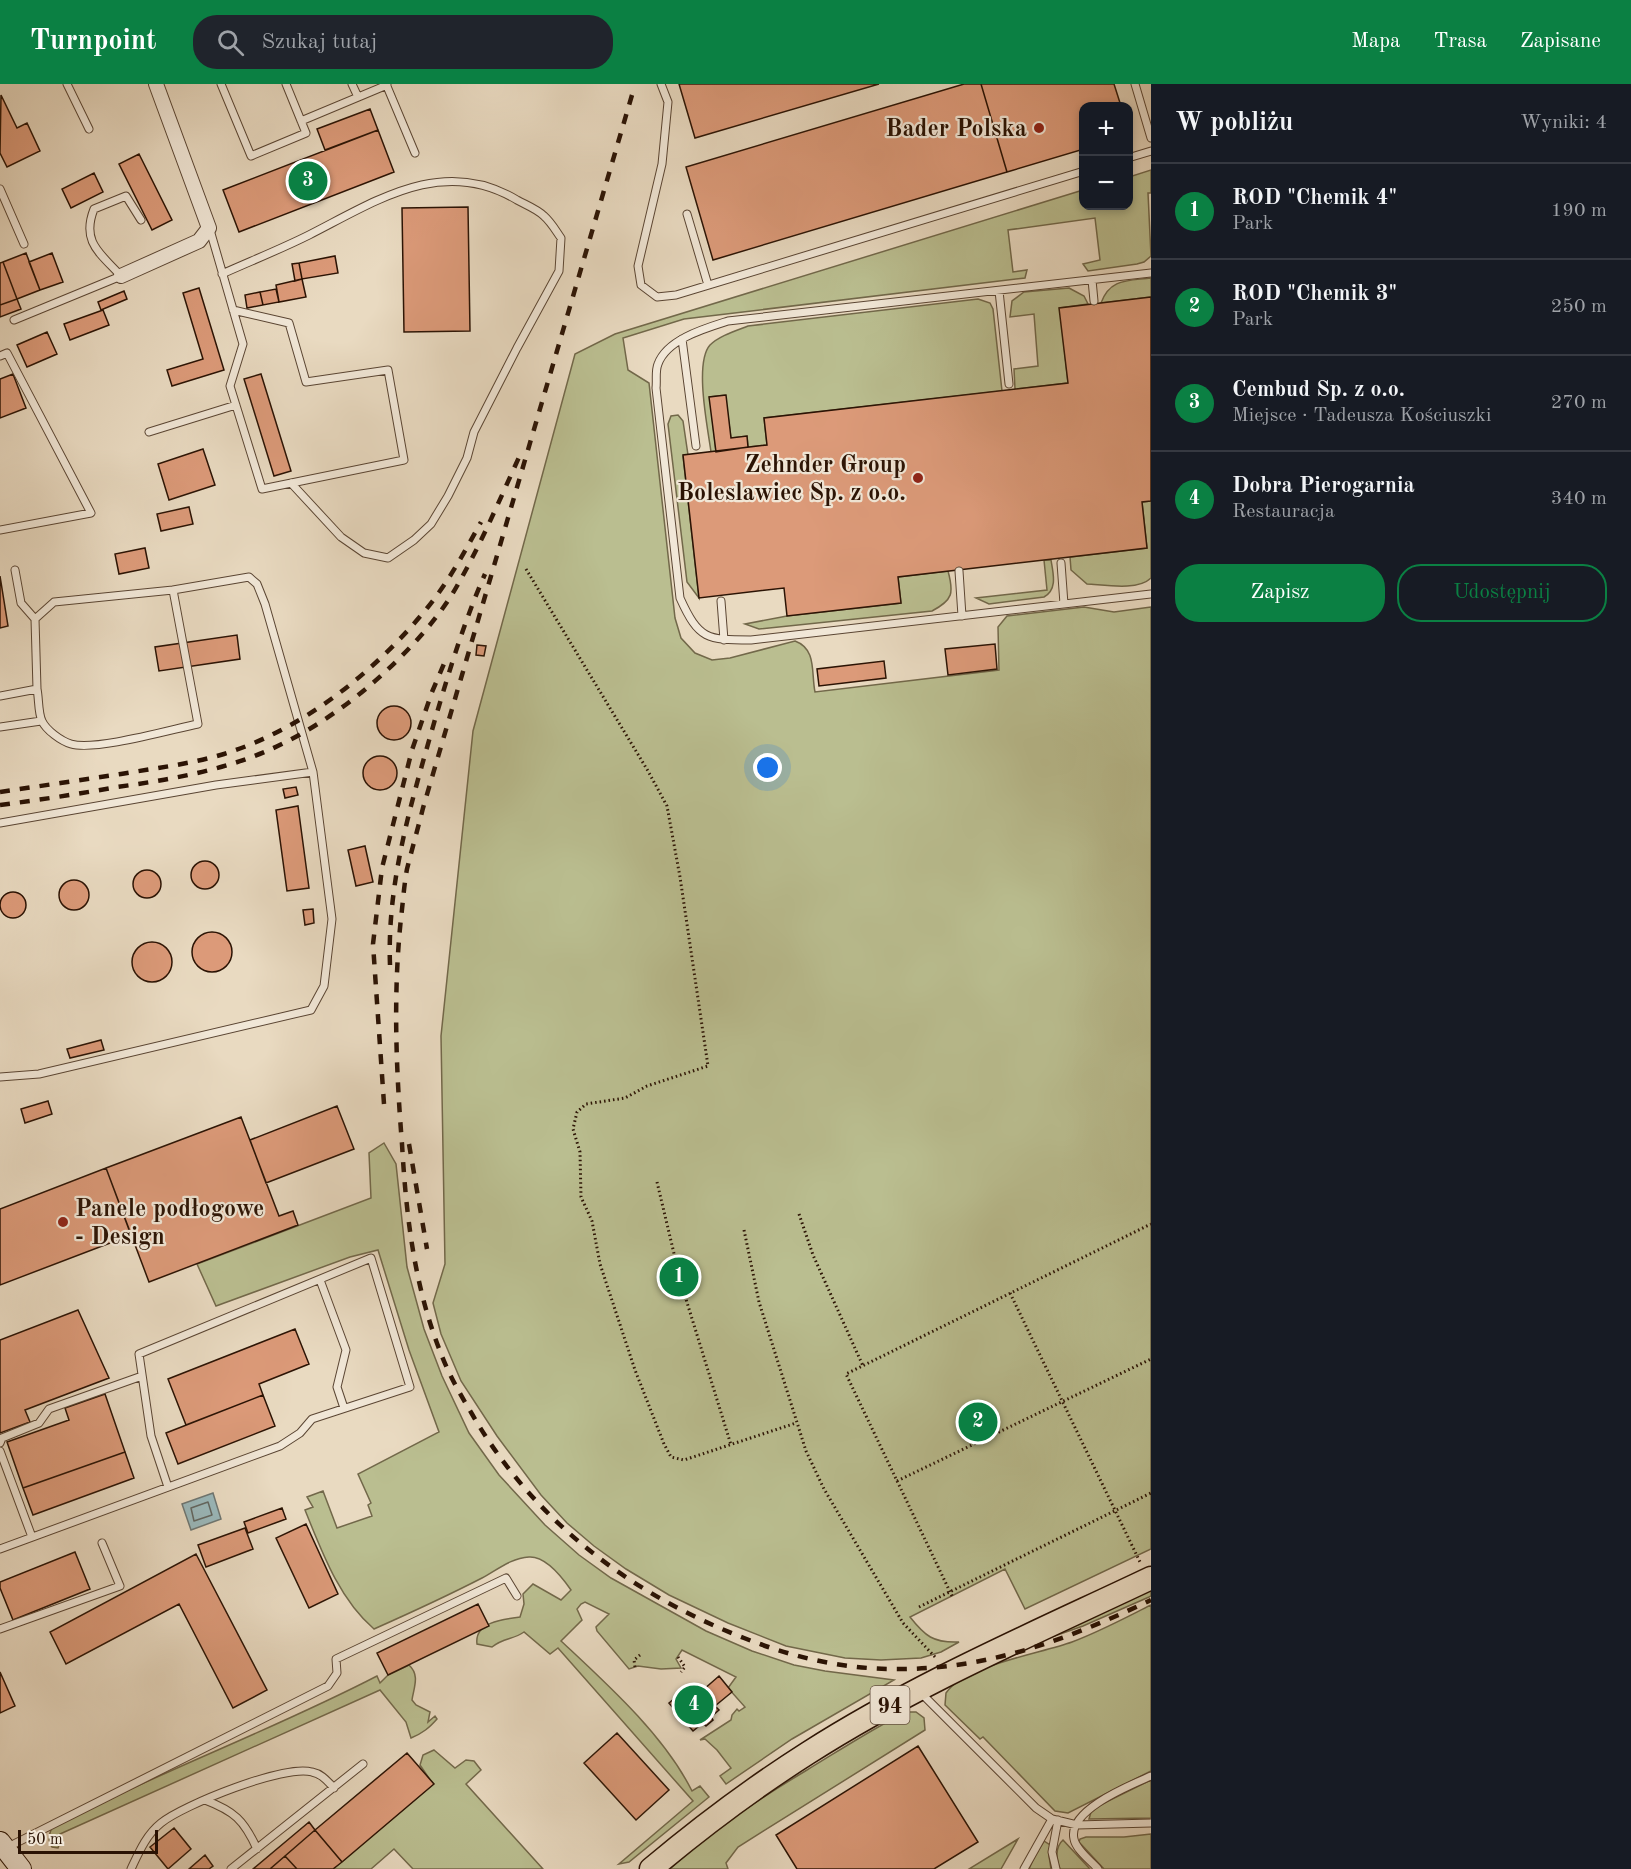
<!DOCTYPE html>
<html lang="pl">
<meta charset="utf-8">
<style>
body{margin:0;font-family:"Old Standard TT",serif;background:#20242c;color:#f1f3f6}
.controls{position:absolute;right:18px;top:18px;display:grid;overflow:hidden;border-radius:12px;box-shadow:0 3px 9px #0003}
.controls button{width:54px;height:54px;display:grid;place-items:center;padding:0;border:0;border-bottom:2px solid #363941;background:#171b24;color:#f1f3f6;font:30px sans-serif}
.scale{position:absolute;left:18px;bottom:15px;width:140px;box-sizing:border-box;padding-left:6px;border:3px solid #2b1304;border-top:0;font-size:16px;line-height:21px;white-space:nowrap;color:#2b1304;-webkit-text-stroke:4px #f1e7d7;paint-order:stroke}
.you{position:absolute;left:768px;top:684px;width:21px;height:21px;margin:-15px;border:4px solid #fff;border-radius:50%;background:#1a73e8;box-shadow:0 0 0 9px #1a73e833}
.badge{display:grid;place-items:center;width:39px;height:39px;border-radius:50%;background:#0b8043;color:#fff;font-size:20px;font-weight:700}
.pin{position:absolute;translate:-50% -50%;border:3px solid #fff;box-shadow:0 2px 6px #0006}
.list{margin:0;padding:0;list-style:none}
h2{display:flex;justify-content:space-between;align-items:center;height:78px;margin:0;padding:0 24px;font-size:26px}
h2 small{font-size:20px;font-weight:400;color:#9ea1a6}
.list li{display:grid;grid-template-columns:39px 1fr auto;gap:18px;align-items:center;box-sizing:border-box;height:96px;padding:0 24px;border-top:2px solid #363941}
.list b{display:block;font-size:22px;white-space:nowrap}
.list p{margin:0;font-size:20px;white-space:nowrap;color:#9ea1a6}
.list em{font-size:20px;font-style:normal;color:#9ea1a6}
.actions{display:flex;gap:12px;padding:18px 24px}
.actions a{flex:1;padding:14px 0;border:2px solid #0b8043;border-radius:24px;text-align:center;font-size:21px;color:#0b8043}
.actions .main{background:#0b8043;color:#fff}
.icon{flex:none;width:33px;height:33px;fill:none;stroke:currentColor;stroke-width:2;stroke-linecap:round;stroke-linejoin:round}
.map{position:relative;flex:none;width:1151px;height:1785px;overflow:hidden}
header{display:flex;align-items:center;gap:36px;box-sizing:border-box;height:84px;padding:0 30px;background:#0b8043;color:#fff}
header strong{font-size:28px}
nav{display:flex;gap:33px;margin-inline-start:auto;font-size:21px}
.search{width:420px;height:54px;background:#20242c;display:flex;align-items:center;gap:15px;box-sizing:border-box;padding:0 21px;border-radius:24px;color:#9ea1a6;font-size:22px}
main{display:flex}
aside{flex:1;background:#171b24}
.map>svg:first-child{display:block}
</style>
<header>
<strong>Turnpoint</strong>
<div class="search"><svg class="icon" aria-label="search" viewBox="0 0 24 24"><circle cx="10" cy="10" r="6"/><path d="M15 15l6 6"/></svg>Szukaj tutaj</div>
<nav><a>Mapa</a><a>Trasa</a><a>Zapisane</a></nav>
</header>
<main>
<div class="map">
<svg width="1151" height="1785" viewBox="0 0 1151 1785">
<rect width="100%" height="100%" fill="#e9dac1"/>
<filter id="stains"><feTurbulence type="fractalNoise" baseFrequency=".00333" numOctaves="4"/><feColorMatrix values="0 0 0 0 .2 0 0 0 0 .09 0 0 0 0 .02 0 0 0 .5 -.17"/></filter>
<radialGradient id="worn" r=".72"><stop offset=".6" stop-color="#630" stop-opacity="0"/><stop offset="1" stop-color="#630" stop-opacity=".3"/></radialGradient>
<path fill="#babe90" stroke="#72684a" stroke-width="1.5" d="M 1151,86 L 1151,109 L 1148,109 L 1151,172 L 1144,178 L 1137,180 L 1088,187 L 1083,180 L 1100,176 L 1095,134 L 1008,146 L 1013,188 L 1027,186 L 1025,194 L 684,235 L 623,254 L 628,286 L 649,299 L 675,534 L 681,554 L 695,569 L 712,576 L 730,574 L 795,557 C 817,565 811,589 815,608 L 999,586 L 998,543 L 1007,532 L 1084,523 L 1114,528 L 1151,523 L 1151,1465 L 1025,1525 L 1005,1485 L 910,1533 C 925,1552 933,1559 959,1558 L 941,1568 L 921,1574 L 881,1576 L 845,1574 L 786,1562 L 728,1539 L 669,1511 L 626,1485 L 594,1462 L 567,1439 L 541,1411 L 497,1352 L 461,1297 L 441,1250 L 433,1219 L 445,1180 L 441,952 L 473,647 L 575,270 L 615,250 L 1083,106 L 1084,122 L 1128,122 L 1129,93 Z
M 1151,194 L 1151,213 L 1101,219 C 1110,194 1128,197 1151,194 Z
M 1069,204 L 1084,212 L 1088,220 L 1060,224 L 1068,299 L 1015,305 L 1014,285 L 1038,282 L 1034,230 L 1010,233 L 1012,217 L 1024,208 Z
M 978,215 L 990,219 L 993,225 L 1002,307 L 764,334 L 767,361 L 748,363 L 747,352 L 731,354 L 725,311 L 710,313 L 716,368 L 711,368 C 708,345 694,279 710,261 C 719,252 735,247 748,242 Z
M 678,331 L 683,337 L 688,371 L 683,372 L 699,514 L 687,498 L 668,340 L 671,332 Z
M 1151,417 L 1151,494 C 1138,507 1105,501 1087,500 L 1071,486 L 1070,473 L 1147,464 L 1142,418 Z
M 1044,476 L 1051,476 C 1053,489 1058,505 1044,513 L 989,520 L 976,514 L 1047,506 Z
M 948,487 C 954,509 953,516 932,527 L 759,545 L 745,540 L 787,532 L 901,519 L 898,493 Z
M 384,1059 L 396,1080 L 407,1183 L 424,1245 L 442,1292 L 469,1349 L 499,1391 L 545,1441 L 579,1471 L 611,1494 L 706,1547 L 752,1567 L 794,1581 L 825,1587 L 894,1596 L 792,1655 L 726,1700 L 720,1692 L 731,1684 L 717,1666 L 705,1655 L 700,1656 L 731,1636 L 732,1631 L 737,1625 L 739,1627 L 745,1623 L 728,1604 L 736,1593 L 682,1566 L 676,1575 L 681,1584 L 661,1585 L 638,1582 L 629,1585 L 597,1547 L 596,1543 L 609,1530 L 585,1518 L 581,1520 L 577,1525 L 582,1536 L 561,1557 C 607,1600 664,1651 692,1707 L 700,1702 L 709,1713 L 629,1778 L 619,1780 L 693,1717 L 558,1564 L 550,1570 L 524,1548 C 513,1556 504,1553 492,1563 L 477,1560 C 474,1538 504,1535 520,1533 L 524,1520 L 523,1510 L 533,1500 L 561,1516 L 571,1506 C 562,1493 545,1472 529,1473 C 511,1474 497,1486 482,1494 C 447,1512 410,1529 374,1545 C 339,1515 322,1468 305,1426 L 313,1423 L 307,1413 L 323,1407 L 337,1444 L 372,1432 L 368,1421 L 371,1419 L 358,1390 L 439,1348 L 409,1266 L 378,1166 L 350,1173 L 216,1222 L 197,1180 L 371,1114 L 369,1069 Z
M 1151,1505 L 1151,1512 L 1149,1513 L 1083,1542 L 1043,1556 Z
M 1151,1521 L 1151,1687 L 1068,1729 L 1055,1727 L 983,1653 L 980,1655 L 945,1621 L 946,1609 C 965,1581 1039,1570 1072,1558 C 1099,1548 1125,1534 1151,1521 Z
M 409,1581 C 420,1591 414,1603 412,1616 L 416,1621 L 430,1628 L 428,1638 L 435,1632 L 437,1635 C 429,1644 423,1649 411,1654 L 406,1638 L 380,1606 L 60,1750 L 61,1756 L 58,1764 L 52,1763 C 47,1757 49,1750 52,1743 C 158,1688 271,1647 377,1592 L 380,1599 L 388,1591 Z
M 906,1628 L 916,1628 L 924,1634 L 925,1646 L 738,1763 L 726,1779 L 728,1785 L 670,1785 C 711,1746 759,1715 807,1686 C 840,1666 872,1645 906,1628 Z
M 434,1666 L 455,1684 L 466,1676 L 474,1677 L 481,1686 L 466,1700 L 543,1785 L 413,1785 L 394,1765 L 371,1785 L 333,1785 L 433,1700 L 420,1681 L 423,1671 Z
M 1151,1696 L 1151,1734 L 1089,1735 L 1091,1728 L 1098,1722 Z
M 1151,1750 L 1151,1785 L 1104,1785 L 1079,1758 L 1080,1755 L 1086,1753 L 1124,1753 Z
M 1018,1755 L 1001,1785 L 969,1785 Z
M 1063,1756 L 1090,1785 L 1060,1785 C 1056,1776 1055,1763 1063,1756 Z
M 1044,1757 L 1050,1761 L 1049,1772 L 1051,1785 L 1029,1785 L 1035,1771 Z"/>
<path fill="#9ab8bb" stroke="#6e7672" stroke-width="1.5" d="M 213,1409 L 221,1435 L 191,1446 L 182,1420 Z"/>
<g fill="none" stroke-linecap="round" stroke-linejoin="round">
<path stroke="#626660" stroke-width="1.5" d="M 208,1418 L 212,1431 L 194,1437 L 191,1424 Z"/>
</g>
<path fill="#dc9a79" stroke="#2b1304" stroke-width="1.5" d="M 679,0 L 879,0 L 695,54 Z
M 964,0 L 981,0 L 1007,88 L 713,176 L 686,83 Z
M 981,0 L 1114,0 L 1121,22 L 1084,22 L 1084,65 L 1007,88 Z
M 1,11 L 17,44 L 27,39 L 40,67 L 7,83 L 0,69 Z
M 370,25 L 378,46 L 325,66 L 317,45 Z
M 378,46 L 394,88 L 239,148 L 223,106 Z
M 139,70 L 172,136 L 152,146 L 119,80 Z
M 94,89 L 103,108 L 71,124 L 62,105 Z
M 468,123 L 470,247 L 404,248 L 402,124 Z
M 26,169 L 40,206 L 17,215 L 3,178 Z
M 52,169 L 63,198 L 40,206 L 29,178 Z
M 335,172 L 338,189 L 302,195 L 299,179 Z
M 3,178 L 17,215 L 0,221 L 0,179 Z
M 299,179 L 302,195 L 295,197 L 292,180 Z
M 302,195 L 306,213 L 279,218 L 276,201 Z
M 199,204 L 224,286 L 172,302 L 167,286 L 203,275 L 183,209 Z
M 276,205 L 279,218 L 263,221 L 260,208 Z
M 124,207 L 127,215 L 101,226 L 98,218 Z
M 260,208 L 263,221 L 247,224 L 245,211 Z
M 1151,213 L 1151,417 L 1142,418 L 1147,464 L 898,493 L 901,519 L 787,532 L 784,504 L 699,514 L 683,371 L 767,361 L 764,334 L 1068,299 L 1059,224 Z
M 17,215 L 21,225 L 0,233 L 0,221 Z
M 103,226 L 109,241 L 70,256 L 64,240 Z
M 47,248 L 57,270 L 27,283 L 17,261 Z
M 13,290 L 26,324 L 0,334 L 0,295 Z
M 261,290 L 291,387 L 274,392 L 244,295 Z
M 726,311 L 731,354 L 747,352 L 748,363 L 716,368 L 709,313 Z
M 203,365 L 215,401 L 169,416 L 158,380 Z
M 189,423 L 193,440 L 161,447 L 157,430 Z
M 145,464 L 149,484 L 119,490 L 115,470 Z
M 0,492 L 8,542 L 0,544 Z
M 237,551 L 240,575 L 159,587 L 155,563 Z
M 995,560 L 997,585 L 948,591 L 945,565 Z
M 477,561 L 486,562 L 484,572 L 476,571 Z
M 884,577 L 886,594 L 819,602 L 817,585 Z
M377 639a17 17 0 1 1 34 0a17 17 0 1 1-34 0Z
M363 689a17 17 0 1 1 34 0a17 17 0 1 1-34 0Z
M 296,703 L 298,711 L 285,714 L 283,705 Z
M 298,722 L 309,804 L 287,807 L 276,726 Z
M 365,762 L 373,798 L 356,802 L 348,766 Z
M191 791a14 14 0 1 1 28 0a14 14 0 1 1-28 0Z
M133 800a14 14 0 1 1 28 0a14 14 0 1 1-28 0Z
M59 811a15 15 0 1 1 30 0a15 15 0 1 1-30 0Z
M0 821a13 13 0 1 1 26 0a13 13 0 1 1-26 0Z
M 313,825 L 314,839 L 305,841 L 303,826 Z
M192 868a20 20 0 1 1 40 0a20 20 0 1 1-40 0Z
M132 878a20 20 0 1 1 40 0a20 20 0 1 1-40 0Z
M 101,956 L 104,966 L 70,974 L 67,965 Z
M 48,1017 L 52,1030 L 25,1039 L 21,1025 Z
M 337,1022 L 354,1065 L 266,1099 L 250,1056 Z
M 241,1033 L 279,1132 L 293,1127 L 298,1141 L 149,1198 L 106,1084 Z
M 106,1084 L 131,1151 L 0,1201 L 0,1125 Z
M 78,1226 L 109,1294 L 25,1326 L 30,1338 L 0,1349 L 0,1256 Z
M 295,1245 L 309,1280 L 259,1300 L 263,1311 L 186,1341 L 168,1295 Z
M 105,1310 L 125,1368 L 23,1404 L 7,1358 L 69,1336 L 65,1324 Z
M 263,1311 L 275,1342 L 178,1380 L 166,1349 Z
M 125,1368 L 134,1394 L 33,1431 L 23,1404 Z
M 282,1424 L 286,1435 L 248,1449 L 244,1438 Z
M 306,1440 L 338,1510 L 309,1524 L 276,1454 Z
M 245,1444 L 253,1465 L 206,1483 L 198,1461 Z
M 75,1468 L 90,1505 L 13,1536 L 0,1504 L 0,1498 Z
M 196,1470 L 267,1606 L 233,1624 L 179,1520 L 66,1580 L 50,1548 Z
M 478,1520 L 489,1542 L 388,1591 L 377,1569 Z
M 0,1588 L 15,1622 L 0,1629 Z
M 719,1592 L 732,1608 L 715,1622 L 719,1626 L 711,1633 L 713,1636 L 706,1642 L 703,1639 L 693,1647 L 669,1619 L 692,1600 L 696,1605 L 699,1602 L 703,1606 Z
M 617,1649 L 669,1706 L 636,1736 L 584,1679 Z
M 918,1662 L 978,1758 L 934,1785 L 797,1785 L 776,1751 Z
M 407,1669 L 434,1700 L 342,1778 L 315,1746 Z
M 309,1738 L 315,1746 L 270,1785 L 253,1785 Z
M 174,1744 L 191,1765 L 168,1785 L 150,1763 Z
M 315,1746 L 342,1778 L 333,1785 L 297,1785 L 285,1772 Z
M 205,1771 L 213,1782 L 209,1785 L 189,1785 Z
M 285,1772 L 297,1785 L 270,1785 Z"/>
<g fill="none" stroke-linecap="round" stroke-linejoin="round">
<defs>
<path id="lane" d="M 67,0 L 89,45
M 221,0 L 251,72 L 306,49 L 286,0
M 352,0 L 358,13
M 386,0 L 415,69
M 661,0 L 668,18 L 662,80 L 638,182 L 641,201 L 657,213 L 676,211 L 1084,87
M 1135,0 L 1151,54
M 301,37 L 387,1
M 1128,74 L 1151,67
M 0,105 L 24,160
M 687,130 L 708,201
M 210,146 L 243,260 L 230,302 L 262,405 L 404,376 L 388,286 L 306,298 L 289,239 L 233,226
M 1151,189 L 728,237 C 706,244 667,255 658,280 C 655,287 657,297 656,304 L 680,514 C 699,556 707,556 751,556 L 1151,510
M 222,190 C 251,177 281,165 309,151 C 376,117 443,71 517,116 C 526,121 537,125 544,132 C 551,138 556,147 561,154 L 559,187 L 517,264 L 474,348 L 467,374 L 448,412 L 431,440 L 414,456 L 388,474 L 364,469 L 341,453 L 291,399
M 1092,196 L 1094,217
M 999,207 L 1009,300
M 14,236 L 121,192 C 100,169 81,158 94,125 L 126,112 L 141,136
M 682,255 L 696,362
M 0,272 L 7,269 L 91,429 L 0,446
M 149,348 L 236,321
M 1061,479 L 1064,520
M 15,486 L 21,519 L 35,535
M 959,487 L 962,532
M 721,517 L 724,556
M 37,605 C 39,614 38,629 42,637 C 46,646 61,657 71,660 C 96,667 169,646 198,640 L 173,506
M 0,612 L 37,605 L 35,535 L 54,518 L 173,506 L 249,493 L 257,500 L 265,520 L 313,688 L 332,835 L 324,902 L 311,926 L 39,990 L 0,993
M 0,643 L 41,637
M 0,739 L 216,701 L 313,688
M 320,1196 L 346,1266 L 337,1303 L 344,1324
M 0,1359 L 2,1354 L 39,1339 L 49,1325 L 142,1292
M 0,1367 L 32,1453
M 0,1465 L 280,1362 L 300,1349 L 312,1335 L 410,1303 L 371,1174 L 139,1270 L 151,1352 L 168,1403
M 0,1545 L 120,1502 L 102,1459
M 920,1608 L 1036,1724 L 1052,1735 L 1077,1741 L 1151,1739
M 205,1716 C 234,1727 244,1736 257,1765
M 8,1763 L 328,1602 L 337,1589 L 336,1575 L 506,1494 L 517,1512
M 131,1785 C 139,1768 146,1751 161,1739 C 183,1721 285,1680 312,1688 C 322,1690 327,1697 334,1704
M 231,1785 L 363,1680
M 1024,1785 L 1052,1735
M 1056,1785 L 1052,1768 L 1058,1736
M 1098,1785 C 1091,1777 1076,1766 1074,1755 C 1067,1726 1131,1701 1151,1692"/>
<path id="street" d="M 121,192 L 199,157 L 209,144 L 156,0"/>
<path id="secondary" d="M 0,1758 L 21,1785"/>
<path id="primary" d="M 651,1785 C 701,1743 753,1704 808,1669 C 916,1600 1035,1549 1151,1494"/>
</defs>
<use href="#lane" stroke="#5a4533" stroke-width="9"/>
<use href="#street" stroke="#5a4533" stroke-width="16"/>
<use href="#secondary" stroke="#2b1304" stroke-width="22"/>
<use href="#primary" stroke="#2b1304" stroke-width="25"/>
<path stroke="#2b1304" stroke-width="3" stroke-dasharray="1.5 3" stroke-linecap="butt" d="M 526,485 L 648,687 L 667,722 L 680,793 L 708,982 L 647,1002 L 625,1014 L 586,1020 L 577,1028 L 573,1045 L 580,1068 L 581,1113 L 592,1137 L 600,1180 L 635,1286 L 664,1360 L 671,1373 L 684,1376 L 796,1339
M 657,1098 L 681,1199 L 731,1361
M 799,1130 L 813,1171 L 863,1282
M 744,1146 L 759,1218 L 806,1367 L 824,1405 L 903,1539 L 936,1574
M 1010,1209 L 1140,1478
M 897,1397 L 1151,1275
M 952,1512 L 846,1290 L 1151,1140
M 919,1523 L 1151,1409
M 678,1573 L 685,1583 L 681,1588
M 635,1583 L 634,1576 L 640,1571"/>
<use href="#lane" stroke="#f1e7d7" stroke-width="7"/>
<use href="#street" stroke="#f1e7d7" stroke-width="14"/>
<use href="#secondary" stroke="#f1e7d7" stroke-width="20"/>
<use href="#primary" stroke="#e9dac1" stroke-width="22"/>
<path stroke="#2b1304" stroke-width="4.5" stroke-dasharray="10 10" stroke-linecap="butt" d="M 632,11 L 423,724 C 418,744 412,765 407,785 C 404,801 403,818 401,834 C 393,910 396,984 402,1060 C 406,1130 414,1201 440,1267 C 448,1289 460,1310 472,1330 C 533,1436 630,1510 744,1554 C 792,1573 842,1585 895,1585 C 987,1586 1069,1555 1151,1516
M 0,708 C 40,702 81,696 121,690 C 156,684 191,680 224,670 C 304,645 376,587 428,523 C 449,497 465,467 481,438
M 0,721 C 39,716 78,710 117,703 C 168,696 220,687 267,667 C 310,648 349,621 384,589 C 411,564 439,534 457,502 C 481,460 500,415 520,371
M 390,881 C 387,800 410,723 432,646 C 447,594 463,540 485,490
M 384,1020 L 373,860 L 382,784 L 412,666 L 432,608 L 446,575
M 409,1060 L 427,1165"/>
</g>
<g fill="#8f2418" stroke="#f1e7d7" stroke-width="2">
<circle cx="1039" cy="44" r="6"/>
<circle cx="918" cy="394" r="6"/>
<circle cx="63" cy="1138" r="6"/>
</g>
<g text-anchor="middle" stroke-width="4.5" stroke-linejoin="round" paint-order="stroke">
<rect fill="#f1e7d7" stroke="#665343" stroke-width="1.5" x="870.5" y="1602" width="39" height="38" rx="4.5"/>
<g font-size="22" font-weight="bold" fill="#2b1304">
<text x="890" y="1629">94</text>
</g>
<g font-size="24" font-weight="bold" fill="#2b1304" stroke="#f1e7d7" text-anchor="end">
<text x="1027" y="52">Bader Polska</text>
<text x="906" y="388">Zehnder Group<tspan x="906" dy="28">Boleslawiec Sp. z o.o.</tspan></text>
<text x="75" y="1132" text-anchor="start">Panele podłogowe<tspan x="75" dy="28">- Design</tspan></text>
</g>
</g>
<rect width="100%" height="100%" filter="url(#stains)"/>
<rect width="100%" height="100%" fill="url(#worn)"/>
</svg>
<div class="controls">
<button>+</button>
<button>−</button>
</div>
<div class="scale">50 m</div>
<div class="you"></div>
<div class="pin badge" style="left:679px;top:1193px">1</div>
<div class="pin badge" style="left:978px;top:1338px">2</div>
<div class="pin badge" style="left:308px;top:97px">3</div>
<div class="pin badge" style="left:694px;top:1621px">4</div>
</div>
<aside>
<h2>W pobliżu<small>Wyniki: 4</small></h2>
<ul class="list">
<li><span class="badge">1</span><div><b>ROD &quot;Chemik 4&quot;</b><p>Park</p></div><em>190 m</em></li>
<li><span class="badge">2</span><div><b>ROD &quot;Chemik 3&quot;</b><p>Park</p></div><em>250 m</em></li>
<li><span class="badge">3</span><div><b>Cembud Sp. z o.o.</b><p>Miejsce · Tadeusza Kościuszki</p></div><em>270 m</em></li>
<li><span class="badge">4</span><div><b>Dobra Pierogarnia</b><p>Restauracja</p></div><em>340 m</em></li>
</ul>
<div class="actions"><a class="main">Zapisz</a><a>Udostępnij</a></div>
</aside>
</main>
